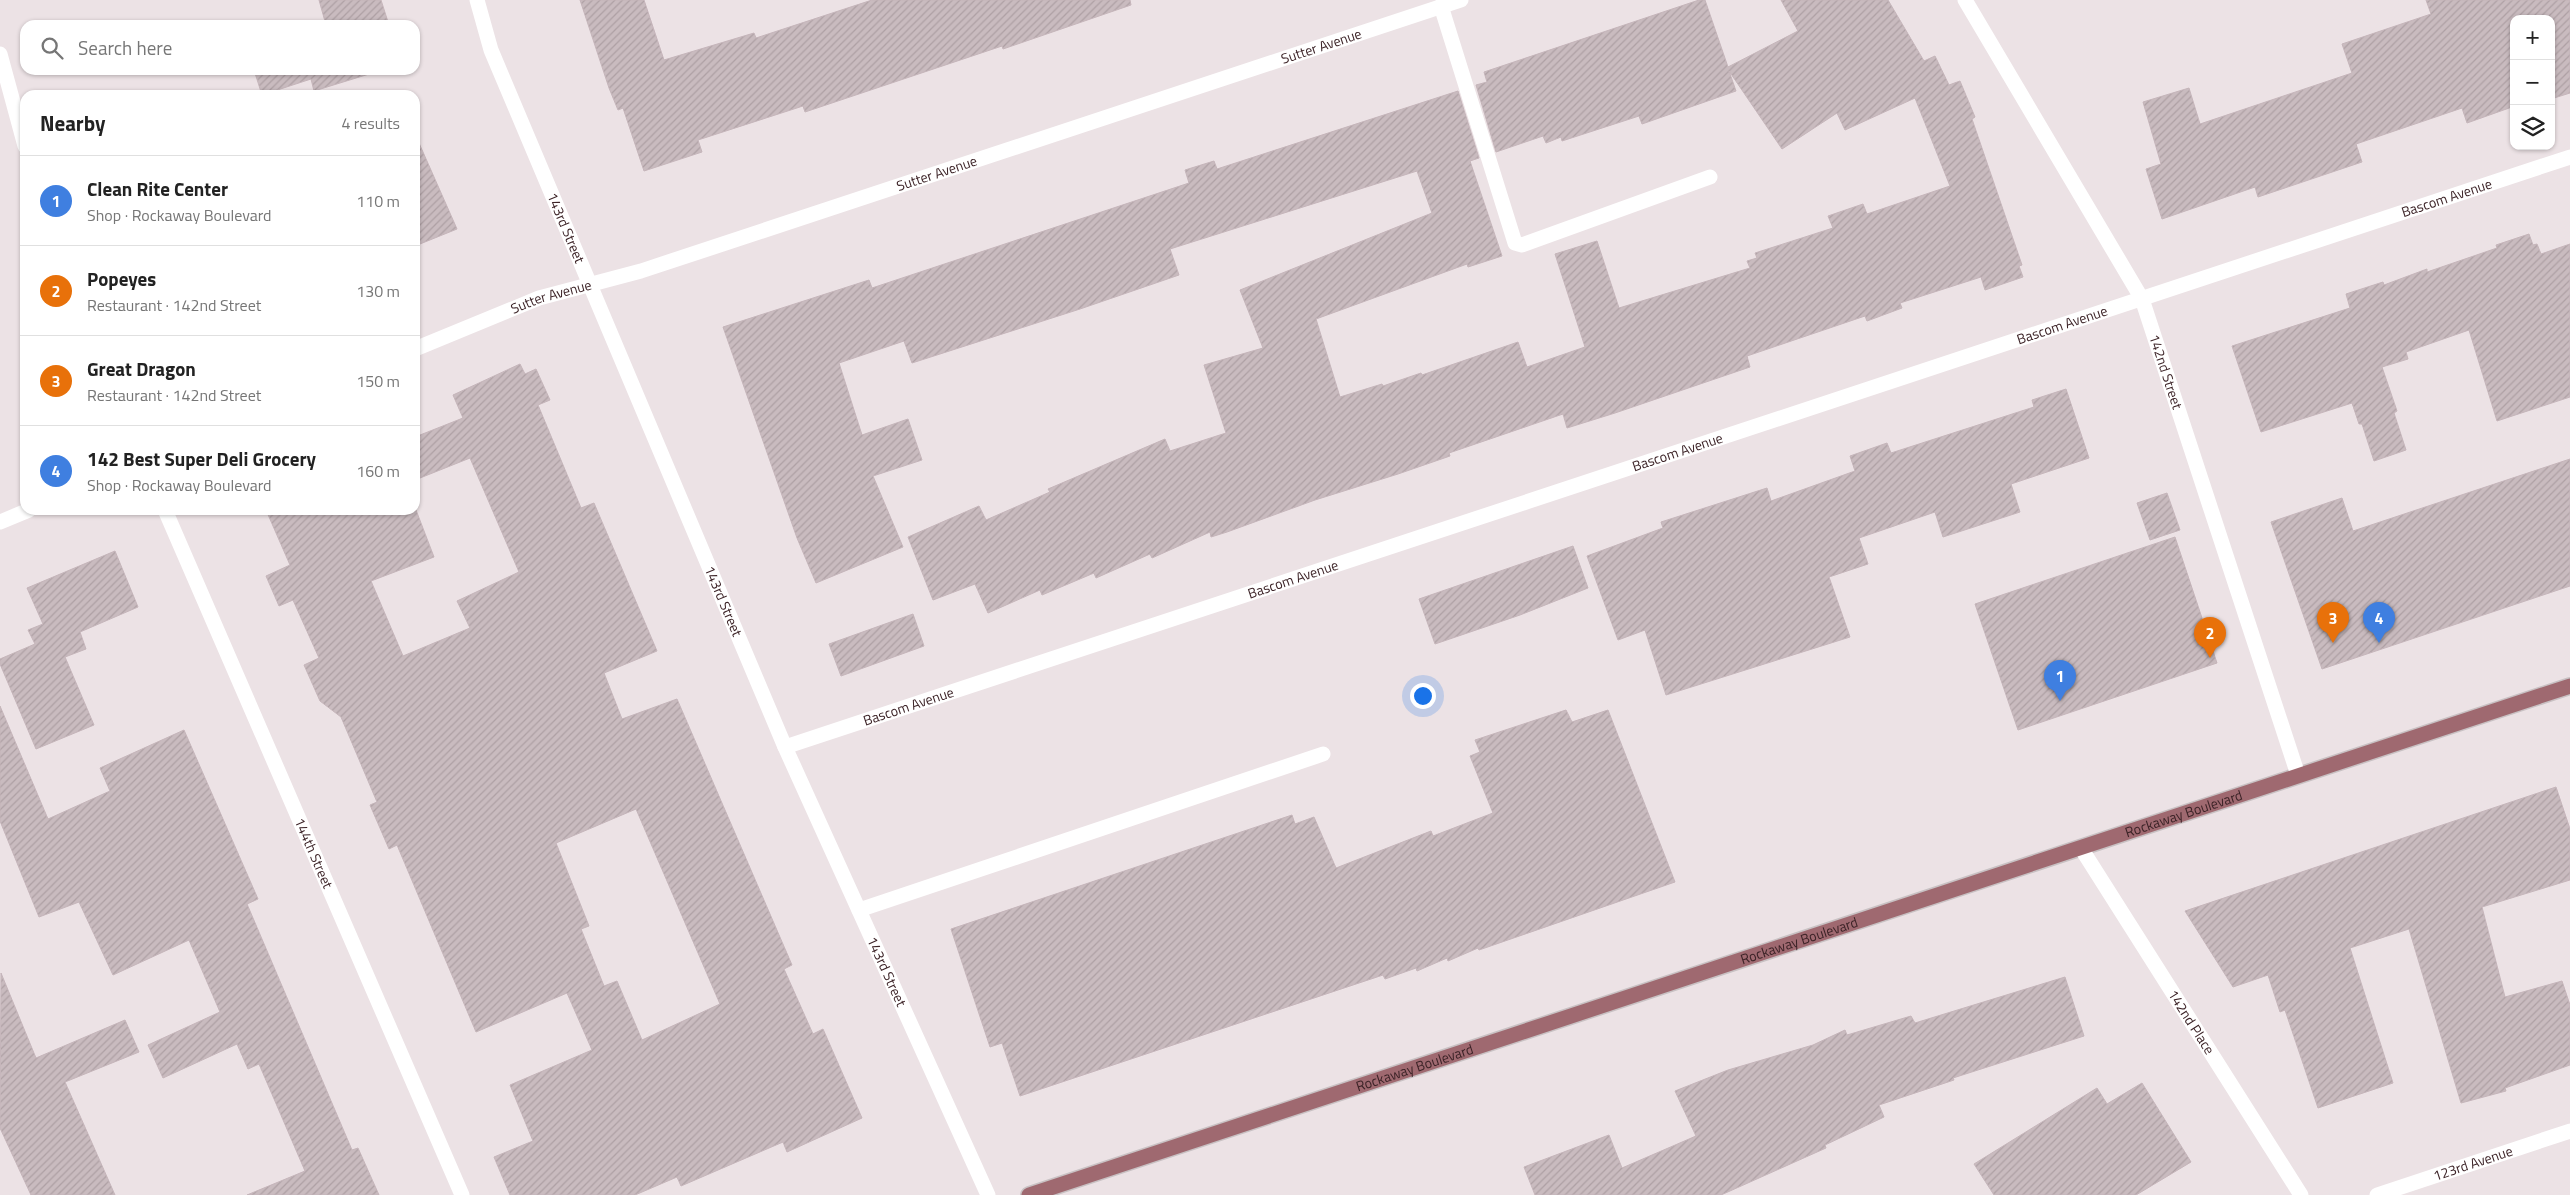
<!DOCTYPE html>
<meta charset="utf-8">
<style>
body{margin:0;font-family:"Titillium Web",sans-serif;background:#f2f2f2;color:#222}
.controls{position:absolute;right:15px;top:15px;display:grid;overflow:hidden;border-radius:10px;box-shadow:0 1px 4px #0004}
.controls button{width:45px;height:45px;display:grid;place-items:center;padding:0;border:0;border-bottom:1px solid #e0e0e0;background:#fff;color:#222;font:25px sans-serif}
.you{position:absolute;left:1422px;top:695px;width:18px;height:18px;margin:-12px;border:4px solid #fff;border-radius:50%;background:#1a73e8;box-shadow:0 0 0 8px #1a73e833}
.badge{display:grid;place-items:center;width:32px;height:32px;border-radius:50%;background:#0f766e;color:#fff;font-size:16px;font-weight:700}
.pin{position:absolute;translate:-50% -41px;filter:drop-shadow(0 1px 2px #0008)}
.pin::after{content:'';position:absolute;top:26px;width:18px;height:15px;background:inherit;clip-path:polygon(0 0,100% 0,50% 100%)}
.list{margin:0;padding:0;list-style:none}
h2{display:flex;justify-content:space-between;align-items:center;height:65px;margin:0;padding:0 20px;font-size:21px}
h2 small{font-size:16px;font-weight:400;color:#767676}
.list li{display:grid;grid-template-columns:32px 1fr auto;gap:15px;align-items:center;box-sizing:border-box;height:90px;padding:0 20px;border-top:1px solid #e0e0e0}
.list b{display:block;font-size:19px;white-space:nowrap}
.list p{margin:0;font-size:16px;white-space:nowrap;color:#767676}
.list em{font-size:16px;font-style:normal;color:#767676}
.icon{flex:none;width:28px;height:28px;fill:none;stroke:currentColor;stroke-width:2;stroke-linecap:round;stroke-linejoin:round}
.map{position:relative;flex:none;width:2570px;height:1195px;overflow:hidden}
.search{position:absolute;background:#fff;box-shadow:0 1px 4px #0004;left:20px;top:20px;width:400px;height:55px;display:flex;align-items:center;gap:12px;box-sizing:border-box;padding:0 18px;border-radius:15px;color:#767676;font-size:19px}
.panel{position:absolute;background:#fff;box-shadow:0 1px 4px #0004;left:20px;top:90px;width:400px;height:425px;border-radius:15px}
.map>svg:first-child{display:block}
</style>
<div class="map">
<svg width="2570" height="1195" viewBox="0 0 2570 1195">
<defs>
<pattern id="building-hatch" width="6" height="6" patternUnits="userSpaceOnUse" patternTransform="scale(1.25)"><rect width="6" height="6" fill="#c9bbbf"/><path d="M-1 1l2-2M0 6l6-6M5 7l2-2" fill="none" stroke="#aea0a4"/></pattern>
</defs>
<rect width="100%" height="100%" fill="#ece2e5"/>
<path fill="url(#building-hatch)" stroke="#c5b5ba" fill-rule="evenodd" d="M 319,0 L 381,0 L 389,25 L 326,25 Z
M 580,0 L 644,0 L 664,60 L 754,33 L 756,38 L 872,0 L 1130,0 L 1131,5 L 1003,49 L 1002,46 L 805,112 L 803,106 L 698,140 L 702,152 L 644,171 L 623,108 L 618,110 L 609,88 Z
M 1699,0 L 1705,0 L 1728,67 L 1798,31 L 1781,0 L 1888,0 L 1924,61 L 1935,56 L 1949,85 L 1960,81 L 1975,117 L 1972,119 L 2022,265 L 2019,266 L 2023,277 L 1985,290 L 1981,277 L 1900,303 L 1902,308 L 1867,321 L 1865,316 L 1747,356 L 1750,367 L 1615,413 L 1567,428 L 1563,414 L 1449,453 L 1450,456 L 1398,474 L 1315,500 L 1227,532 L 1211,537 L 1210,532 L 1152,558 L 1150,554 L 1096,578 L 1094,573 L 1042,595 L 1040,590 L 988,613 L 975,584 L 933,600 L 908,537 L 979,506 L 986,520 L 1050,492 L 1048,489 L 1165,439 L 1170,451 L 1226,433 L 1204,365 L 1263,348 L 1240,290 L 1432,213 L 1417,171 L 1170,249 L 1179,275 L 1080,309 L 912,363 L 904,341 L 839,363 L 862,435 L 908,419 L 922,460 L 873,476 L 903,547 L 816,583 L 797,538 L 723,327 L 869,280 L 872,288 L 1189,183 L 1185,170 L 1214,161 L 1217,169 L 1458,91 L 1479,158 L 1470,161 L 1502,256 L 1468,267 L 1467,264 L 1316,319 L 1340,397 L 1382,384 L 1383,386 L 1421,373 L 1422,375 L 1518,342 L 1527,367 L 1585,347 L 1555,254 L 1597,241 L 1619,308 L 1750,268 L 1747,261 L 1757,258 L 1755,253 L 1833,228 L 1828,216 L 1863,204 L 1867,214 L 1950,186 L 1915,98 L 1845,130 L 1837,113 L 1782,149 L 1729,71 L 1736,91 L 1642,124 L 1639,116 L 1562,141 L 1561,137 L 1546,143 L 1543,136 L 1496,152 L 1476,85 L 1487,82 L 1484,72 Z
M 2426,0 L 2570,0 L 2570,93 L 2551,99 L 2551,19 L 2514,19 L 2514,111 L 2512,107 L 2467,123 L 2462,108 L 2356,144 L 2362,162 L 2258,197 L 2255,187 L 2162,219 L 2146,169 L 2161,164 L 2143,102 L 2189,88 L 2200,124 L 2352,73 L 2342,44 L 2431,14 Z
M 254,70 L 382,70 L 314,91 L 311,79 L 262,95 Z
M 415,134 L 457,229 L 415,246 Z
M 2529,234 L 2533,245 L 2537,244 L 2541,254 L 2570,244 L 2570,397 L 2497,421 L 2469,330 L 2406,352 L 2408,359 L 2382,367 L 2397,411 L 2394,413 L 2406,450 L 2374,461 L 2362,424 L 2359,424 L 2352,403 L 2261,432 L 2232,346 L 2350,308 L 2346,294 L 2383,282 L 2384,285 L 2427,269 L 2427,272 L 2497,248 L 2496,245 Z
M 520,364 L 525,374 L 536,369 L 550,400 L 538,405 L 581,508 L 594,503 L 657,651 L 604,673 L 622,719 L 677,699 L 792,965 L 784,969 L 813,1034 L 823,1029 L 862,1118 L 787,1152 L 783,1142 L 681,1186 L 677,1177 L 635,1195 L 510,1195 L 494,1157 L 533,1141 L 510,1085 L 592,1050 L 567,993 L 476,1032 L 397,845 L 389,849 L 370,805 L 377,802 L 341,717 L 320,701 L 304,665 L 319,658 L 293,600 L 279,606 L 266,576 L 290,565 L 266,510 L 416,510 L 434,557 L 371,581 L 403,656 L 470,628 L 457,601 L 519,572 L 470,458 L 415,480 L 415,437 L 463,418 L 453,395 ZM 636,809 L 720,1004 L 642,1040 L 617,981 L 604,986 L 581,929 L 589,926 L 556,843 Z
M 2066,389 L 2089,458 L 2011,484 L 2020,512 L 1943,537 L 1935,512 L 1859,538 L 1868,564 L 1829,577 L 1850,637 L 1666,695 L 1645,630 L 1618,640 L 1587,556 L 1663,528 L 1661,522 L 1767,488 L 1771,501 L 1855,471 L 1850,456 L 1887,443 L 1891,453 L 2034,407 L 2032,400 Z
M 2570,459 L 2570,586 L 2322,669 L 2271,522 L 2342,498 L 2353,531 Z
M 2167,493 L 2180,530 L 2150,540 L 2137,503 Z
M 2175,537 L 2217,663 L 2018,730 L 1975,604 Z
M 1573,546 L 1588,588 L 1520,615 L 1435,644 L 1419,599 Z
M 115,551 L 138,607 L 80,632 L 86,649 L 65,657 L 94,725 L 36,749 L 0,664 L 0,659 L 35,644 L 28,630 L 43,624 L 27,588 Z
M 913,614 L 924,646 L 841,676 L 829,644 Z
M 0,706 L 48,819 L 110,791 L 100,768 L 184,730 L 258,899 L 247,904 L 352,1150 L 358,1148 L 379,1195 L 247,1195 L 305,1171 L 259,1064 L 248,1069 L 237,1044 L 163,1078 L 148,1045 L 220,1012 L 189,940 L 113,975 L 79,902 L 39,917 L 0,821 Z
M 1566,710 L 1572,722 L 1608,710 L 1675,882 L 1479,950 L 1478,948 L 1448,961 L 1447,958 L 1417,971 L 1416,968 L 1385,979 L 1383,975 L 1020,1096 L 1002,1043 L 990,1047 L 951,929 L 1292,815 L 1295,824 L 1314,817 L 1336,868 L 1431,831 L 1433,836 L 1493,813 L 1470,756 L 1480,752 L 1475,740 Z
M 2556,787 L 2570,829 L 2570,880 L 2482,907 L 2505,997 L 2562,981 L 2570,1005 L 2570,1065 L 2505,1088 L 2506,1091 L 2461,1103 L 2409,929 L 2350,948 L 2393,1083 L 2318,1108 L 2285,1010 L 2280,1012 L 2268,975 L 2233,987 L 2185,911 Z
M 1,973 L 36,1058 L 125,1020 L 139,1052 L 65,1082 L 115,1195 L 31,1195 L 0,1128 Z
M 2065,977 L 2084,1036 L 1953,1078 L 1954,1080 L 1879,1105 L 1884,1117 L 1825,1145 L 1826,1148 L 1721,1195 L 1535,1195 L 1524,1167 L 1609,1135 L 1622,1168 L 1696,1136 L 1675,1091 L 1728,1070 L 1813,1045 L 1845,1030 L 1847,1035 L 1911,1016 L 1915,1023 Z
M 2142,1083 L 2191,1162 L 2136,1195 L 1994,1195 L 1974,1164 L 2097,1088 L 2107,1104 Z"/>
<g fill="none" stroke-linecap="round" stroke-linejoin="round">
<defs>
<g id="major">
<path id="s8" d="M 1029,1195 L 2570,686"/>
</g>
</defs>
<use href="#major" stroke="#c8c1c3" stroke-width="18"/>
<g stroke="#fff" stroke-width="15">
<path id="s1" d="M 477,0 L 491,50 L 785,747 L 988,1195"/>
<path id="s2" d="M 1965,0 L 2142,299 L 2298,775"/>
<path d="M 1441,6 L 1515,243 L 1522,245 L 1710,177"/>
<path d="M 0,54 L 25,146"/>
<path id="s3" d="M 415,349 L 539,298 L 641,271 L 1461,0"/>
<path id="s4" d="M 165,510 L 462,1195"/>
<path d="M 0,522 L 29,510"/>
<path id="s5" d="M 785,747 L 2570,157"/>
<path id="s6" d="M 2081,848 L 2301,1195"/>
<path d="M 859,910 L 1323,754"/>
<path id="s7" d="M 2377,1195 L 2570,1131"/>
</g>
<use href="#major" stroke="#9f6970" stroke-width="15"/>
</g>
<g text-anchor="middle" stroke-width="4" stroke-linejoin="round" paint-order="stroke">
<g font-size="14" fill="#3c2327" stroke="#f8f3f5">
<text dy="5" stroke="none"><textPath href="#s3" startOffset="956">Sutter Avenue</textPath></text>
<text dy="5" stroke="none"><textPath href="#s3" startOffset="551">Sutter Avenue</textPath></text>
<text dy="5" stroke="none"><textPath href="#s5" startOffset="1750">Bascom Avenue</textPath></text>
<text dy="5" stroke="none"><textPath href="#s1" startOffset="245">143rd Street</textPath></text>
<text dy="5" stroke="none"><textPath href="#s3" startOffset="146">Sutter Avenue</textPath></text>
<text dy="5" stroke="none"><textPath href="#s5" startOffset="1345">Bascom Avenue</textPath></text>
<text dy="5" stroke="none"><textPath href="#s2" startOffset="424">142nd Street</textPath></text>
<text dy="5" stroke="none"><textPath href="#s5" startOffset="940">Bascom Avenue</textPath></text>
<text dy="5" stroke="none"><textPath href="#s5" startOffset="535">Bascom Avenue</textPath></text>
<text dy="5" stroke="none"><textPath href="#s1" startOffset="650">143rd Street</textPath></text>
<text dy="5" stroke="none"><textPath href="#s5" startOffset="130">Bascom Avenue</textPath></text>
<text dy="5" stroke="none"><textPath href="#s8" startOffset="1216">Rockaway Boulevard</textPath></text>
<text dy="5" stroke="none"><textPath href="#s4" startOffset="374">144th Street</textPath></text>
<text dy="5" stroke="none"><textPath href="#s8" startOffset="811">Rockaway Boulevard</textPath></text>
<text dy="5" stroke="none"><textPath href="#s1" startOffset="1055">143rd Street</textPath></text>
<text dy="5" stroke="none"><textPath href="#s6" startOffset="206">142nd Place</textPath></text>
<text dy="5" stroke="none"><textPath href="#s8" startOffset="406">Rockaway Boulevard</textPath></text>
<text dy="5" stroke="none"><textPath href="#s7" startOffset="101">123rd Avenue</textPath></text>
</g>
</g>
</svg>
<div class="controls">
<button>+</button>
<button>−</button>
<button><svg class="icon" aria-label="layers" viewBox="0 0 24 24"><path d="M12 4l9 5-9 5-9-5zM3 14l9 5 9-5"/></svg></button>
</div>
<div class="you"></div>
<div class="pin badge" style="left:2060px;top:701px;background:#3f7fe0">1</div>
<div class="pin badge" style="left:2210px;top:658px;background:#e8710a">2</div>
<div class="pin badge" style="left:2333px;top:643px;background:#e8710a">3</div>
<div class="pin badge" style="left:2379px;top:643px;background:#3f7fe0">4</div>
<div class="search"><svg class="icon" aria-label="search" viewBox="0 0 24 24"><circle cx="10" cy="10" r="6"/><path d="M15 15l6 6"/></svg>Search here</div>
<section class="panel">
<h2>Nearby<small>4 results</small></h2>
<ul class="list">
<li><span class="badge" style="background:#3f7fe0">1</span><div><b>Clean Rite Center</b><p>Shop · Rockaway Boulevard</p></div><em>110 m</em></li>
<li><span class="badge" style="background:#e8710a">2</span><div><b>Popeyes</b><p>Restaurant · 142nd Street</p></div><em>130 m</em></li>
<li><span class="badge" style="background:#e8710a">3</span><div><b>Great Dragon</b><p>Restaurant · 142nd Street</p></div><em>150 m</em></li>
<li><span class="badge" style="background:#3f7fe0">4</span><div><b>142 Best Super Deli Grocery</b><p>Shop · Rockaway Boulevard</p></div><em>160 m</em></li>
</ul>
</section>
</div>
